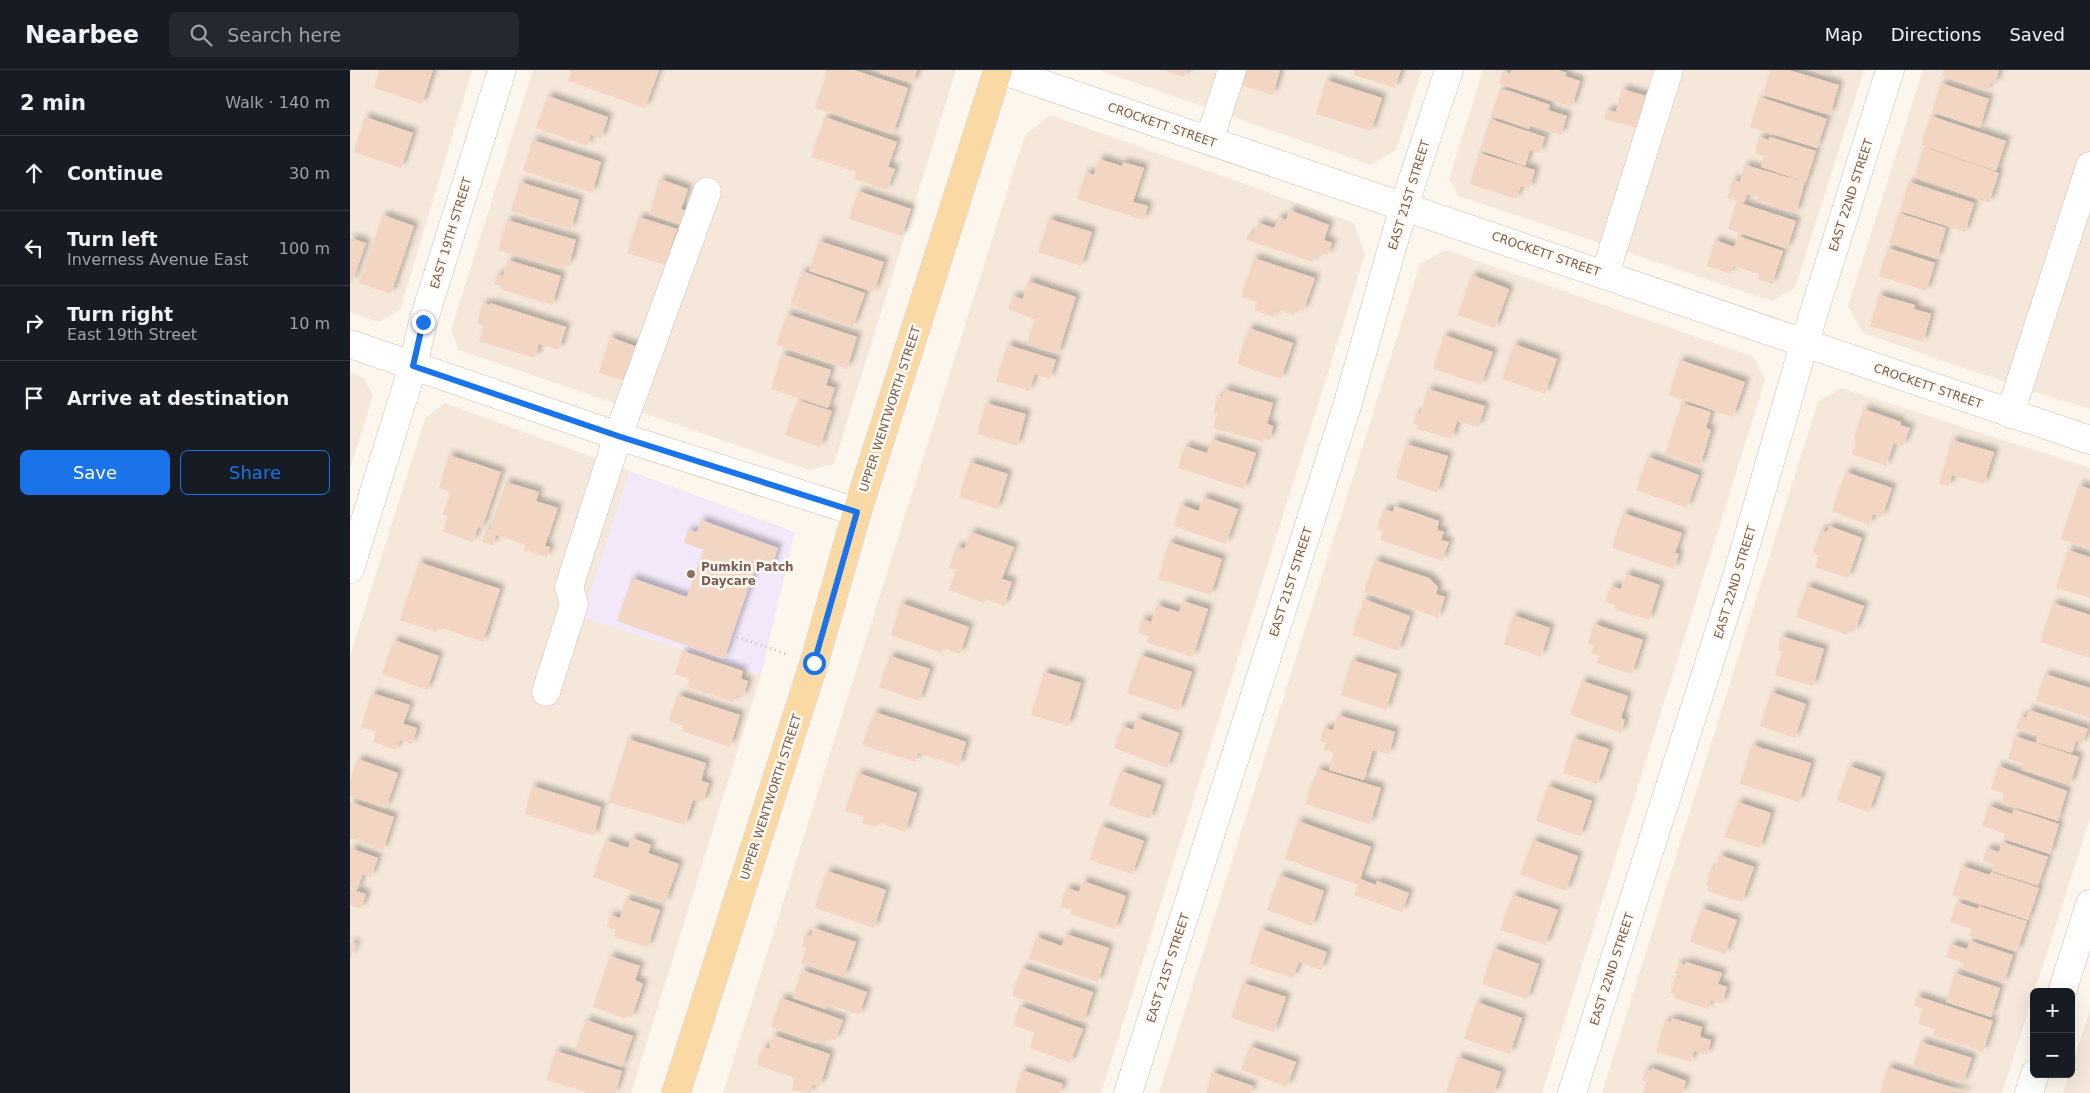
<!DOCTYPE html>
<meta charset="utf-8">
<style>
body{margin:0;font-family:"DejaVu Sans",sans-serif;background:#242831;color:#f1f3f6}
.controls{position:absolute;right:15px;bottom:15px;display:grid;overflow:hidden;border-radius:8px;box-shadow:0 5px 20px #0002}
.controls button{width:45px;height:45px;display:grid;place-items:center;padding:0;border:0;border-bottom:1px solid #363941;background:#171b24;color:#f1f3f6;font:25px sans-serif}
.stop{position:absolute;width:15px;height:15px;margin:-11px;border:4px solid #1a73e8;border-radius:50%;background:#fff}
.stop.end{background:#1a73e8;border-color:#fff;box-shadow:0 1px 5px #0008}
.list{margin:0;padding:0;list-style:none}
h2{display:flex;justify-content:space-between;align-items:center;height:65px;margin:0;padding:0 20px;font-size:21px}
h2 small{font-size:16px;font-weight:400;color:#9ea1a6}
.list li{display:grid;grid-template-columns:32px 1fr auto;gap:15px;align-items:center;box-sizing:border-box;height:75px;padding:0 20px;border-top:1px solid #363941}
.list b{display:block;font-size:19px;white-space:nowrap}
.list p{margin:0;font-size:16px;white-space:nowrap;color:#9ea1a6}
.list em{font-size:16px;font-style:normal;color:#9ea1a6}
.actions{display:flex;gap:10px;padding:15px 20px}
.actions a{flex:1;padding:11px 0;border:1px solid #1a73e8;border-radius:8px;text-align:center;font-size:18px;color:#1a73e8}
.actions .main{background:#1a73e8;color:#fff}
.icon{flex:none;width:28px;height:28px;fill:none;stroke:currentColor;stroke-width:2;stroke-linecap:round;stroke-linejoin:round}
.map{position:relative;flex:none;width:1740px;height:1023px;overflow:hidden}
header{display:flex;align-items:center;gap:30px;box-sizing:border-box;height:70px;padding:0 25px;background:#171b24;border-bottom:1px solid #363941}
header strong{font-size:24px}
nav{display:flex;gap:28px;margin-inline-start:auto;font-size:18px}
.search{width:350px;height:45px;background:#242831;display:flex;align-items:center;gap:12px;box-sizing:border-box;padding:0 18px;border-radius:8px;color:#9ea1a6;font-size:19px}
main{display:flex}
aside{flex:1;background:#171b24}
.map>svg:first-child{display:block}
</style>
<header>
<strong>Nearbee</strong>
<div class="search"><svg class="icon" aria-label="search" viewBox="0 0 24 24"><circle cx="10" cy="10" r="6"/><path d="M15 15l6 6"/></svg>Search here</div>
<nav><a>Map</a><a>Directions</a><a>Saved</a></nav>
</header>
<main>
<aside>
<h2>2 min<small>Walk · 140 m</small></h2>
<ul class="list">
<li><svg class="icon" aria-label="ahead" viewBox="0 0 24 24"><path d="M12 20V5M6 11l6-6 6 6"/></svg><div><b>Continue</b></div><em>30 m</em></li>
<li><svg class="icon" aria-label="left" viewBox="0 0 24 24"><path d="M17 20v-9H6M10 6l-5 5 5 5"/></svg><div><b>Turn left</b><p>Inverness Avenue East</p></div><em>100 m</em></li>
<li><svg class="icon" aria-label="right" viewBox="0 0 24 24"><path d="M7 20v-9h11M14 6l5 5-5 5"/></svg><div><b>Turn right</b><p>East 19th Street</p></div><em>10 m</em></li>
<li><svg class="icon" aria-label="arrive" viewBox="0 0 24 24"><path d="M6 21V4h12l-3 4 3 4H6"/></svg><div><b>Arrive at destination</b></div></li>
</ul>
<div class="actions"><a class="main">Save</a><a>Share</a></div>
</aside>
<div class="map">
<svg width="1740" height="1023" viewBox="0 0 1740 1023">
<defs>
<filter id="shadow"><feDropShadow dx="4.5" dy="-4.5" stdDeviation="2.5" flood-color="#0004"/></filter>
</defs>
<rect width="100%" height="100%" fill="#fdf6ec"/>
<path fill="#f5e8da" d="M 0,0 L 122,0 L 50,240 L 29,252 L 0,242 Z
M 183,0 L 606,0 L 484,394 L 459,400 L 109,280 L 101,260 Z
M 749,0 L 1072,0 L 1046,80 L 1021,95 Z
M 1133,0 L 1514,0 L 1445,218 L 1422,231 L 1109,126 L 1099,109 Z
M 1573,0 L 1740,0 L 1740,339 L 1672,318 L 1513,263 L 1498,236 Z
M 700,45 L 1004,153 L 1015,185 L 751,1023 L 373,1023 L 675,65 Z
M 1095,180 L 1404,287 L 1415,310 L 1192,1023 L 809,1023 L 1070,194 Z
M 0,303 L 14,308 L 23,326 L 0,399 Z
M 1491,318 L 1740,398 L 1740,748 L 1652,1023 L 1252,1023 L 1468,331 Z
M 95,333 L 280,401 L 233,547 L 411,605 L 281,1023 L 0,1023 L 0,586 L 75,349 Z
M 1740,940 L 1740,1023 L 1713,1023 L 1719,1004 L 1721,1004 L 1721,998 Z"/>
<path fill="#f3e8fa" d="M 280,401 L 445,462 L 411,605 L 232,547 Z"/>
<path fill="#f3d5c3" filter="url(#shadow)" d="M 30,0 L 83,0 L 72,34 L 24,18 Z
M 222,0 L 309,0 L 295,38 L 218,11 Z
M 478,0 L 504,0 L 558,18 L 543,64 L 465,38 Z
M 531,0 L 567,0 L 563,13 L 530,3 Z
M 814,0 L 837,0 L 834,7 Z
M 894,0 L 930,0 L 923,25 L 890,15 Z
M 1005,0 L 1051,0 L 1045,18 L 1004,5 Z
M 1162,0 L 1208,0 L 1217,3 L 1215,6 L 1230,11 L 1222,37 L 1149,14 L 1153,1 L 1160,4 Z
M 1420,0 L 1438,0 L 1489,15 L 1480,45 L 1413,25 Z
M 1462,0 L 1477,0 L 1475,5 Z
M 1594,0 L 1649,0 L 1645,14 L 1640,13 L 1637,21 L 1592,6 Z
M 976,10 L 1032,28 L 1021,61 L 966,44 Z
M 1591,13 L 1639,29 L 1630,58 L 1582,42 Z
M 1272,19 L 1300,27 L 1291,59 L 1254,49 L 1257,40 L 1266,42 Z
M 1150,20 L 1157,20 L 1200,35 L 1198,40 L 1217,46 L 1211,65 L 1180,55 L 1179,59 L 1141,46 Z
M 198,26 L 258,47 L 251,69 L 241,65 L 237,76 L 186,58 Z
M 1410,27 L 1477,49 L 1467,78 L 1400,57 Z
M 1581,46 L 1656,71 L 1646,101 L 1571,75 Z
M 15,47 L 63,63 L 51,98 L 4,82 Z
M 475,47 L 547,72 L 538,97 L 545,99 L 537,120 L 504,109 L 506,102 L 461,87 Z
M 1140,49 L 1195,67 L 1190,83 L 1180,80 L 1175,96 L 1130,80 Z
M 1409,67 L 1419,70 L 1420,67 L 1466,81 L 1456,112 L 1411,97 L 1414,86 L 1405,83 Z
M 183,70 L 251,92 L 242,123 L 173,101 Z
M 1574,77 L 1649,103 L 1639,133 L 1564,107 Z
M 1129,83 L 1185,100 L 1180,118 L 1171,116 L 1166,129 L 1120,114 Z
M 749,89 L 772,96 L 773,92 L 794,98 L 783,132 L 798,136 L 794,150 L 727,129 L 736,102 L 744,105 Z
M 1395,95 L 1455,112 L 1446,143 L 1406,131 L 1408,127 L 1397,124 L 1394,133 L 1377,128 L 1383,110 L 1390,112 Z
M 310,109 L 338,119 L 331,139 L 339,142 L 334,156 L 299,144 Z
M 170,112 L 229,130 L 221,159 L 161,141 Z
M 1559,112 L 1624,133 L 1615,162 L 1550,141 Z
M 508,121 L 561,139 L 552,166 L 499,149 Z
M 1387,132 L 1446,151 L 1437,179 L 1378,159 Z
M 940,140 L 979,155 L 974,170 L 982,173 L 978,185 L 970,183 L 968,187 L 964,186 L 962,192 L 897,170 L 898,164 L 903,166 L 908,153 L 924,158 L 929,147 L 936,150 Z
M 1549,143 L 1596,158 L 1587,189 L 1539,173 Z
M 33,145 L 64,156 L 41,224 L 9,213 Z
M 289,147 L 327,159 L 315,195 L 277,183 Z
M 699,149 L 742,162 L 731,196 L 688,182 Z
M 157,150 L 226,170 L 219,195 L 215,194 L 213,199 L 148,180 Z
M 1388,166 L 1433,181 L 1422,214 L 1408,209 L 1409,204 L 1383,196 L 1380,204 L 1357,196 L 1365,170 L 1384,177 Z
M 0,168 L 16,173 L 2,213 L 0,212 Z
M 469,171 L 534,192 L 524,222 L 459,201 Z
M 1538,178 L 1585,193 L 1576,221 L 1529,206 Z
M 904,188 L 965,208 L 953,241 L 946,239 L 944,245 L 927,240 L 924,247 L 904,240 L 907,232 L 891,227 Z
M 158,190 L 211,206 L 202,235 L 150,219 L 151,216 L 144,214 L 147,204 L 153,206 Z
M 452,201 L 515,223 L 503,257 L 440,235 Z
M 1122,205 L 1159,219 L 1145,258 L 1108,245 Z
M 678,211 L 726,227 L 708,284 L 677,274 L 684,253 L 688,251 L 658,239 L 663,226 L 673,229 Z
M 1529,225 L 1565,235 L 1564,239 L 1581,244 L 1573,272 L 1520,256 Z
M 133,233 L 140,235 L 140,233 L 216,257 L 209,280 L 189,274 L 185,288 L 129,271 L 134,256 L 127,254 Z
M 437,244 L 507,267 L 497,299 L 426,275 Z
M 899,258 L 943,273 L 931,309 L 887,294 Z
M 1094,265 L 1143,282 L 1131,315 L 1083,299 Z
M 260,267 L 290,278 L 279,312 L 249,303 Z
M 1164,274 L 1207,289 L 1195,324 L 1152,309 Z
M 658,275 L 706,290 L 700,309 L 685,304 L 679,321 L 646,311 Z
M 432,284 L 481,300 L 476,315 L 485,318 L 478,338 L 421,319 Z
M 1330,290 L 1395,312 L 1383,347 L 1319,325 Z
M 874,319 L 923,333 L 917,354 L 923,356 L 920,370 L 913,368 L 913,372 L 863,358 L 867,344 L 863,343 L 868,326 L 872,327 Z
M 1078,319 L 1135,336 L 1128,357 L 1107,351 L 1102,369 L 1067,359 L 1068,355 L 1063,353 L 1066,343 L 1070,345 Z
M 448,330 L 482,341 L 470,377 L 435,365 Z
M 636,333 L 676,344 L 667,376 L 627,364 Z
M 1332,333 L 1361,342 L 1356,358 L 1361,360 L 1350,396 L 1315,384 Z
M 1514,339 L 1551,352 L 1550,355 L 1560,358 L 1553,376 L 1544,373 L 1536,396 L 1502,384 L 1506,372 L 1504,368 Z
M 862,369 L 906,383 L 894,419 L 828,398 L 835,376 L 857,383 Z
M 1602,370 L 1644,382 L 1634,414 L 1602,405 L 1599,416 L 1589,414 Z
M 1056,374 L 1098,386 L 1087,423 L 1046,408 Z
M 99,385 L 151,402 L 132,458 L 128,457 L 123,472 L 93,462 L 98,446 L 93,444 L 101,422 L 89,418 Z
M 1298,387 L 1349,405 L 1337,438 L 1286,420 Z
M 620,392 L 658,404 L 647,439 L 609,427 Z
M 1496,402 L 1542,418 L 1532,447 L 1523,444 L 1519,455 L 1482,441 Z
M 156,412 L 189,422 L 186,431 L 208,438 L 195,476 L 200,477 L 197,487 L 174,480 L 176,475 L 146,465 L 143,475 L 132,472 L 137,459 L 140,460 Z
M 1729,415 L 1740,419 L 1740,479 L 1711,469 Z
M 853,427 L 888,439 L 876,474 L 824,456 L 831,435 L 849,441 Z
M 1045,436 L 1089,451 L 1087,460 L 1094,462 L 1091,470 L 1099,472 L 1092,491 L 1030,470 L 1033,461 L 1027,459 L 1034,439 L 1043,442 Z
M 1273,443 L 1332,463 L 1325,483 L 1329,484 L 1324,499 L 1262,478 Z
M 351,450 L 428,478 L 420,501 L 406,496 L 374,589 L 267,551 L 282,508 L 337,527 L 354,480 L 334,473 L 338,460 L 347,462 Z
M 1479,456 L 1512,468 L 1498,508 L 1465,497 L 1469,486 L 1463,483 L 1471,460 L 1477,462 Z
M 621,462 L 664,477 L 652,509 L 662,512 L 654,536 L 635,529 L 634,533 L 599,520 L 606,500 L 599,498 L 607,476 L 614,479 Z
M 819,472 L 872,489 L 861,525 L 808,509 Z
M 1718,480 L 1740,487 L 1740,528 L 1706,518 Z
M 1025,490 L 1079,508 L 1088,517 L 1086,524 L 1095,527 L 1088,548 L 1014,522 Z
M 69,492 L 150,519 L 133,572 L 88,557 L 86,562 L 50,550 Z
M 1276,504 L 1310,515 L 1299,550 L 1264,539 L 1265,535 L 1255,532 L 1261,516 L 1271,519 Z
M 1457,516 L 1514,536 L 1505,561 L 1499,559 L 1497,565 L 1446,547 Z
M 1014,529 L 1060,546 L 1048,581 L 1002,565 Z
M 833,531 L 858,539 L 843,587 L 797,573 L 799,566 L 788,563 L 792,549 L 801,552 L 807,535 L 829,542 Z
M 551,533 L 619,557 L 610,584 L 593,578 L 591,583 L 541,565 Z
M 1703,533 L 1740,545 L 1740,588 L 1690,572 Z
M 1163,545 L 1200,558 L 1191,587 L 1154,574 Z
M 1244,554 L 1293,570 L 1282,604 L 1247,593 L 1249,586 L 1241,583 L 1244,576 L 1238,573 Z
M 1431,566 L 1474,579 L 1463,616 L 1425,605 L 1432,582 L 1428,580 Z
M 44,570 L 89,586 L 77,620 L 32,604 Z
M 333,581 L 393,601 L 391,609 L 398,611 L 393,627 L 386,625 L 383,632 L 337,617 L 339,609 L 325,604 Z
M 791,585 L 842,602 L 829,641 L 777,623 Z
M 540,586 L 580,599 L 569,631 L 529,617 Z
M 1002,590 L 1047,604 L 1036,640 L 991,625 Z
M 694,602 L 731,613 L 718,656 L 681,645 Z
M 1695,604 L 1740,618 L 1740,648 L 1686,631 Z
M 1232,611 L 1278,626 L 1271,648 L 1275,650 L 1271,663 L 1220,645 Z
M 1421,622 L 1456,634 L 1445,668 L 1410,656 Z
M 22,623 L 60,635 L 53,654 L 67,658 L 62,674 L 50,670 L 46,680 L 23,672 L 26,662 L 11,657 Z
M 328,625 L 390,645 L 380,677 L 332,661 L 334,656 L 319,651 Z
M 1679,640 L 1738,659 L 1732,674 L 1726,671 L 1722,683 L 1686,672 L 1688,665 L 1666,658 L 1671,646 L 1676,648 Z
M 525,642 L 616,672 L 609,696 L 568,683 L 565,692 L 512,675 Z
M 988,645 L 1045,662 L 1039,684 L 1023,680 L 1014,710 L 979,700 L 984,683 L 974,680 L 976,673 L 970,671 L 974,658 L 983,660 Z
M 787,648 L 829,663 L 817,698 L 764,678 L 772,656 L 783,660 Z
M 1665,666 L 1729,687 L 1720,715 L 1672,700 L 1674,694 L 1658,689 Z
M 1224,668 L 1259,679 L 1247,714 L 1213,703 Z
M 278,669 L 356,693 L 351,711 L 359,713 L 353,732 L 343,730 L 335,755 L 258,732 Z
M 1402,675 L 1461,693 L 1449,732 L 1390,714 Z
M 8,689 L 48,703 L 36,738 L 0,726 L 0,711 Z
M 1499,696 L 1531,707 L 1519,742 L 1487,731 Z
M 1648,696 L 1717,721 L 1708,751 L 1651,733 L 1654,723 L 1641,719 Z
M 968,699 L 1031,718 L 1020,754 L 955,734 Z
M 771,701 L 811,715 L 800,749 L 759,735 Z
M 508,703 L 567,723 L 555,762 L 528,752 L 526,757 L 512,753 L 514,747 L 495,741 Z
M 182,716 L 251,737 L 244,766 L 175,744 Z
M 1198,716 L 1242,731 L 1230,766 L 1186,751 Z
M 0,732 L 44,747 L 33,780 L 0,768 Z
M 1388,732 L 1421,743 L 1410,778 L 1374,767 Z
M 1639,736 L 1662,744 L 1664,739 L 1709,754 L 1700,784 L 1654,769 L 1655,764 L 1632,756 Z
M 948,751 L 1021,777 L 1010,809 L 1026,815 L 1027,811 L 1059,823 L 1052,842 L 1004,825 L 1008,815 L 935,789 Z
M 751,756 L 794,771 L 782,804 L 739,790 Z
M 282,768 L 301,775 L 298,783 L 329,794 L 315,833 L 243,807 L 256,770 L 278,778 Z
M 1183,770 L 1228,786 L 1216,821 L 1170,805 Z
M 1652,772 L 1698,787 L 1688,816 L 1642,801 L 1644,795 L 1633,791 L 1637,778 L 1649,782 Z
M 0,778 L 28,788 L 21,807 L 13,804 L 7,820 L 0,817 Z
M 1370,785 L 1404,797 L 1392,832 L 1357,821 L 1359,816 L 1356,815 L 1361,799 L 1364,800 Z
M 1612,796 L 1640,805 L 1641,802 L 1689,818 L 1678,850 L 1602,825 Z
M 477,801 L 536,820 L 524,858 L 465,838 Z
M 930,805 L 974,821 L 962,856 L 917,840 Z
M 733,811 L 776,826 L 765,859 L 720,844 L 722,840 L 710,837 L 717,818 L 729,822 Z
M 0,819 L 16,824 L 11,839 L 0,835 Z
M 1163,825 L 1208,840 L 1195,875 L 1150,860 Z
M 276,829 L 310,840 L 298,877 L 264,867 L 266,860 L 257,857 L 260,845 L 270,848 Z
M 1607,832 L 1628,839 L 1628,836 L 1677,851 L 1667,882 L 1619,866 L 1621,859 L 1600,852 Z
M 1352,838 L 1387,850 L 1375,884 L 1340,872 Z
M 464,858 L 506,872 L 494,907 L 451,893 L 457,878 L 452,876 L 455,865 L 461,866 Z
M 911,859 L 977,882 L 971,900 L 949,892 L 943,908 L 899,894 Z
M 716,864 L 759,878 L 748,912 L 679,889 L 686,867 L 712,876 Z
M 1620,871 L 1663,885 L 1654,913 L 1612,899 L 1614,893 L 1596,887 L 1601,874 L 1617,879 Z
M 0,872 L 6,874 L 0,890 Z
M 1144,878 L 1189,894 L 1177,929 L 1132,914 Z
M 260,886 L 290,896 L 285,910 L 293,914 L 282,947 L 277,946 L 276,949 L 243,937 Z
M 1336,892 L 1372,903 L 1368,914 L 1377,917 L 1372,934 L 1361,930 L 1358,939 L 1324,928 L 1325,924 L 1320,923 L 1325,908 L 1329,909 L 1330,905 L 1325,903 L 1329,893 L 1335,895 Z
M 672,898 L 743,922 L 734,951 L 662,926 Z
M 452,900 L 517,922 L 509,945 L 478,934 L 476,939 L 443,928 Z
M 1605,903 L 1650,918 L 1641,947 L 1596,932 Z
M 893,913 L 936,927 L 924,962 L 881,948 Z
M 1567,926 L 1643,951 L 1633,982 L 1583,965 L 1584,959 L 1568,954 L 1573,939 L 1564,936 Z
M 431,928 L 493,950 L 485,970 L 478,968 L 475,974 L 467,970 L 466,973 L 421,957 Z
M 1127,932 L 1172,948 L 1160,984 L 1114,969 Z
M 670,936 L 733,959 L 720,993 L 680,978 L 685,963 L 663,955 Z
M 1322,948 L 1352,957 L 1350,967 L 1361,970 L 1357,985 L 1344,981 L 1341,992 L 1306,982 L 1315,951 L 1321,952 Z
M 236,950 L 283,966 L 272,997 L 225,981 Z
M 423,965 L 480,984 L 470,1016 L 463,1014 L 460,1023 L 442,1020 L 445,1008 L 407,995 L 413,977 L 419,979 Z
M 1571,972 L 1622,988 L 1613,1013 L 1563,996 Z
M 900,976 L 946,992 L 937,1017 L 891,1000 Z
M 206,981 L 272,1001 L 265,1023 L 239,1023 L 196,1010 Z
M 1108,987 L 1151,1002 L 1144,1023 L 1096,1022 Z
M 1538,997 L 1620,1023 L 1530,1023 Z
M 1302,998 L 1336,1011 L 1332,1023 L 1293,1023 L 1297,1012 L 1292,1010 L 1296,999 L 1301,1001 Z
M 672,1000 L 713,1014 L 710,1023 L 665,1023 Z
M 862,1002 L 903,1016 L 900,1023 L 856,1023 Z"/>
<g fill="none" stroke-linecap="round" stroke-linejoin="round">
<defs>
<path id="minor" d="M 651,0 L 1740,370
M 859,71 L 882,0
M 1255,204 L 1319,0
M 0,274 L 268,366 L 507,442
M 1660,344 L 1740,96
M 0,499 L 63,296 L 73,252 L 152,0
M 196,622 L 224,534 L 219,517 L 268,366 L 357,122
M 1712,922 L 1740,834
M 778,1023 L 997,336 L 1054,136 L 1099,0
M 1222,1023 L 1387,506 L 1454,274 L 1540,0
M 1679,1023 L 1685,1004"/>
<path id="major" d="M 326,1023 L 464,593 L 507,442 L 648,0"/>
</defs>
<use href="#minor" stroke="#d1beb0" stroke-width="29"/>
<use href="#major" stroke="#dad1cd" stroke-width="29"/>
<path stroke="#d9b8a5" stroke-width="3" stroke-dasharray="1 4" stroke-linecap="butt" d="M 387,567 L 436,584"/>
<use href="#minor" stroke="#fff" stroke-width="28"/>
<use href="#major" stroke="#fbd9a5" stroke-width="28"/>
</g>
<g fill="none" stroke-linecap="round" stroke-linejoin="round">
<path stroke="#1a73e8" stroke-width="6" d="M 73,252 L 63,296 L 268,366 L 507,442 L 464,593"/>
</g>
<circle fill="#8d6e63" stroke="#fffaf3" stroke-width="2" cx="341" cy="504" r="5"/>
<g text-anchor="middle" stroke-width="5" stroke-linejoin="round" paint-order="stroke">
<g font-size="12" fill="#7a5c4d" stroke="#fffaf3">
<text transform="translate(812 55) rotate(19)" y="4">CROCKETT STREET</text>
<text transform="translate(1059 125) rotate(-73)" y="4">EAST 21ST STREET</text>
<text transform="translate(1501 125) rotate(-72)" y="4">EAST 22ND STREET</text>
<text transform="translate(101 163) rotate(-73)" y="4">EAST 19TH STREET</text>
<text transform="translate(1196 184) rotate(19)" y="4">CROCKETT STREET</text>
<text transform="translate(1578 316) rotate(19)" y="4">CROCKETT STREET</text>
<text transform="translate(540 339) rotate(-72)" y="4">UPPER WENTWORTH STREET</text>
<text transform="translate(941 512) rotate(-72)" y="4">EAST 21ST STREET</text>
<text transform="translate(1385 512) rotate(-73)" y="4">EAST 22ND STREET</text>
<text transform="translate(421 727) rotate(-72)" y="4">UPPER WENTWORTH STREET</text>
<text transform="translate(818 898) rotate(-72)" y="4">EAST 21ST STREET</text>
<text transform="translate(1262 899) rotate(-72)" y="4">EAST 22ND STREET</text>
</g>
<g font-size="12" font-weight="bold" fill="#785e54" stroke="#fffaf3" text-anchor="start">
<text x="351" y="501">Pumkin Patch<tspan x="351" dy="14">Daycare</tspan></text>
</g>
</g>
</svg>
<div class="controls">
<button>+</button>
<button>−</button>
</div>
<div class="stop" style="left:464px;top:593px"></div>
<div class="stop end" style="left:73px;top:252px"></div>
</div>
</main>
